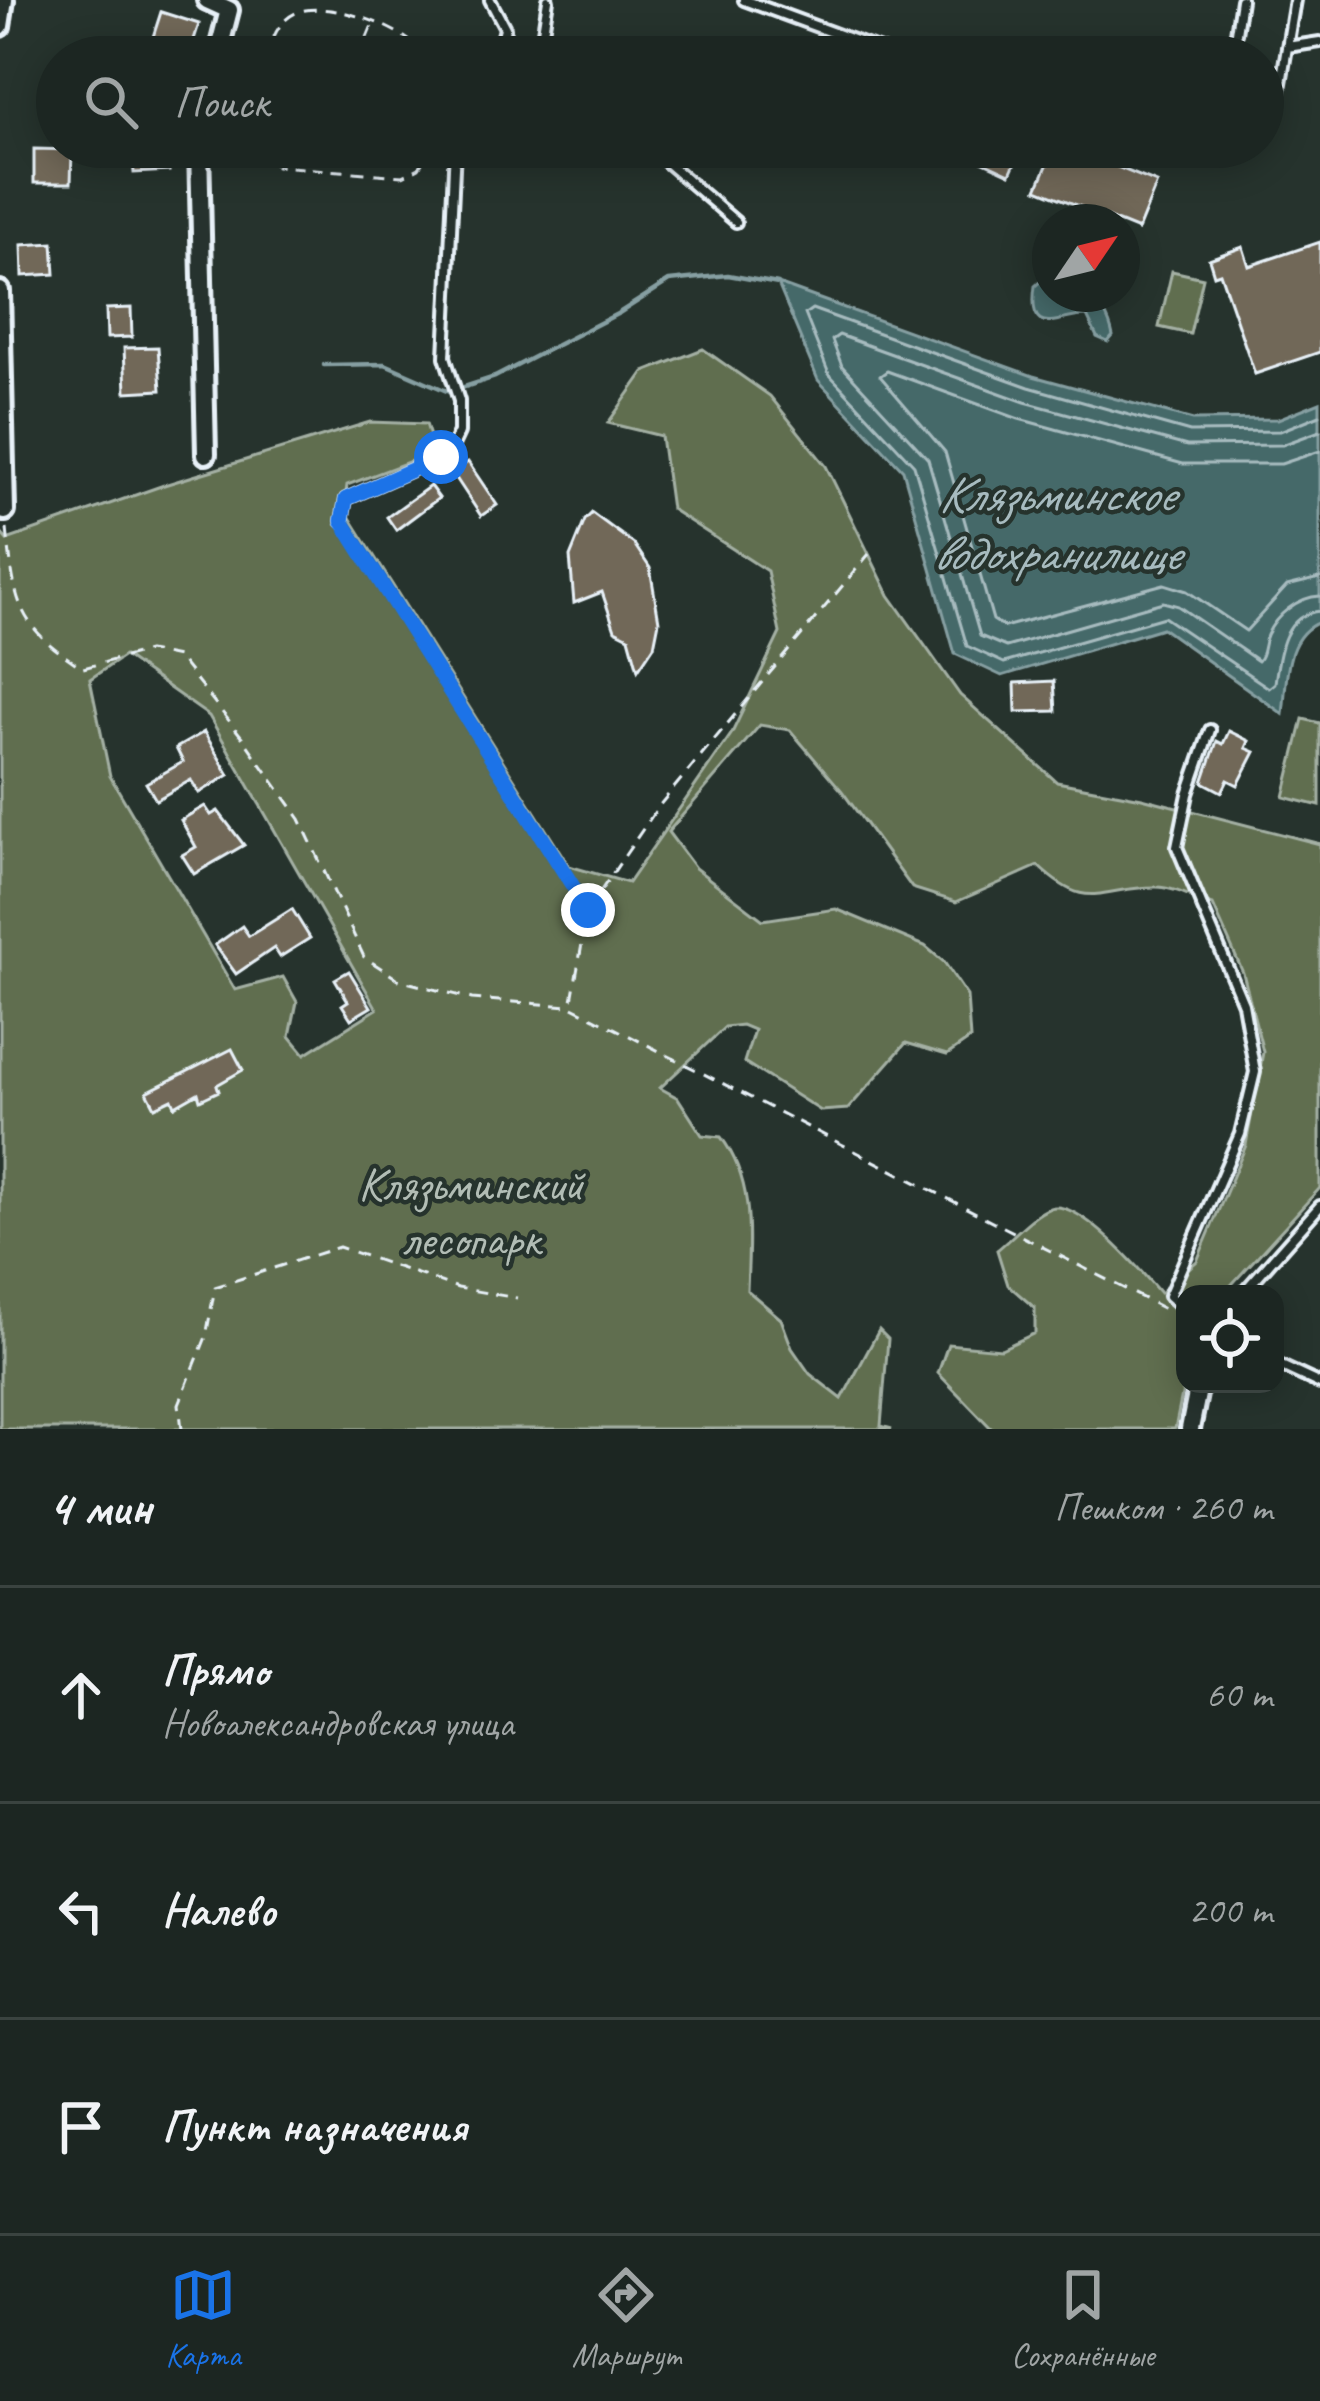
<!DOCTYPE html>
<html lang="ru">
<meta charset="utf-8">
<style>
body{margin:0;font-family:Caveat,sans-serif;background:#252e2a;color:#f1f3f6}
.controls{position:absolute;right:36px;bottom:36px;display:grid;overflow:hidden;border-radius:24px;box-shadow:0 6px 30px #0003}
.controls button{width:108px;height:108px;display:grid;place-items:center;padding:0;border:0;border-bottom:3px solid #3a4340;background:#1c2622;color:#f1f3f6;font:60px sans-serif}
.compass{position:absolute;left:1032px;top:204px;width:108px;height:108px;border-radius:50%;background:#1c2622;box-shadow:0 6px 30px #0003;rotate:55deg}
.stop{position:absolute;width:36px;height:36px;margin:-27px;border:9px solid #1a73e8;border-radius:50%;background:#fff}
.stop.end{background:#1a73e8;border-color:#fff;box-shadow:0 3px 12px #0008}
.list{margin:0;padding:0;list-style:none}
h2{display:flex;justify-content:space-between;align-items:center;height:156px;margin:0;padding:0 48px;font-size:51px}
h2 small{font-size:39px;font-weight:400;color:#a0a5a5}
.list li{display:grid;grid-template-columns:78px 1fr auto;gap:36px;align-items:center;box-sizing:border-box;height:216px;padding:0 48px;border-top:3px solid #3a4340}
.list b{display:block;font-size:45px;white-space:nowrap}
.list p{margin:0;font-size:39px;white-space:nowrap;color:#a0a5a5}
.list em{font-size:39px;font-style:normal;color:#a0a5a5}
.icon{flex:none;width:66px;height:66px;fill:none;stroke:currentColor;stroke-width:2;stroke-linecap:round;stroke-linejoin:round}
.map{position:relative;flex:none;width:1320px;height:1429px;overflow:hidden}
.search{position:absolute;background:#1c2622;box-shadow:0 6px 30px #0003;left:36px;right:36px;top:36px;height:132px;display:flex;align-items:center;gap:30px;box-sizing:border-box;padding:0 42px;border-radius:66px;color:#a0a5a5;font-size:45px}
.sheet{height:804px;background:#1c2622}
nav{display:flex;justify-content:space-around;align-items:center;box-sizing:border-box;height:168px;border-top:3px solid #3a4340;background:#1c2622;font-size:33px;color:#a0a5a5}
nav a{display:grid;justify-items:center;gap:6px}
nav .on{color:#1a73e8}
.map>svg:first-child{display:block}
</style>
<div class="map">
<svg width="1320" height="1429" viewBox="0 0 1320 1429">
<rect width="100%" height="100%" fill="#26332d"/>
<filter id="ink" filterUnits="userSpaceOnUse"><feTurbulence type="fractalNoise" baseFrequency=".00833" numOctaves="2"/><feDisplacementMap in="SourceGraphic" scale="24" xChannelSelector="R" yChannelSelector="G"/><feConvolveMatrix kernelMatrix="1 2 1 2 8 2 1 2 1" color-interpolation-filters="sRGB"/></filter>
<g filter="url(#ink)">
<path fill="#606e50" stroke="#a4b0a4" stroke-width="3" fill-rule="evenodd" d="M 1172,271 L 1203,278 L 1190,334 L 1159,327 Z
M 703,349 L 770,396 L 826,466 L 889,595 L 960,695 L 1057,782 L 1142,798 L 1320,844 L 1320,1188 L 1223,1294 L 1185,1294 L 1185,1380 L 1175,1429 L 992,1429 L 938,1373 L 948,1344 L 1001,1349 L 1035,1333 L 1035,1308 L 1008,1285 L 997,1250 C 1012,1238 1032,1215 1050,1208 C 1079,1198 1142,1272 1160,1293 L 1197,1261 L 1246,1145 L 1263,1052 L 1243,973 L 1213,905 C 1196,899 1174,887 1156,887 C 1099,887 1089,914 1038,866 L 956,902 L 912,888 L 842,791 L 790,730 L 760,725 L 668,832 L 695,868 L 763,920 L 836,909 L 925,946 L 944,962 L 967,996 L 970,1039 L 947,1055 L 906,1043 L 848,1109 L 821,1111 L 744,1062 L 754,1030 L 742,1025 L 725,1027 L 660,1088 L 678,1098 L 702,1135 L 721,1137 C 755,1182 749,1236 747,1290 L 781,1319 L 792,1348 L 810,1374 L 842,1399 L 879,1330 L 888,1339 L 881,1426 L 892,1429 L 0,1429 L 0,532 L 7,540 L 164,485 L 370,422 L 426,424 L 435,452 L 347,485 L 344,508 L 569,866 L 628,883 L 732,733 L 780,633 L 767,571 L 671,509 L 661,436 L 608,423 L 644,372 ZM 124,656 L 209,716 L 377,1009 L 305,1054 L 290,1036 L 297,1002 L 283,977 L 235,990 L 110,776 L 90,679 Z
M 1303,719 L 1320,723 L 1320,806 L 1284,797 Z"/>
<path fill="#456969" stroke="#869fa2" stroke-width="3" d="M 1050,273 L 1050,294 C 1085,294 1105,297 1113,336 L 1108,342 L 1097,337 L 1087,316 C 1061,314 1027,343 1035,286 Z
M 778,284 L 1033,376 L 1193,420 L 1278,419 L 1320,402 L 1320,622 C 1284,635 1287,681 1283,714 L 1162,628 L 1002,676 L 955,654 L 903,470 L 818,380 Z"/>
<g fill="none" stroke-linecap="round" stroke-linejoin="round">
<path stroke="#a7bbbf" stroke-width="3" d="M 1320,415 L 1280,431 L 1190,432 L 1029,387 L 812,309 L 805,314 L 829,374 L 914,465 L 967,646 L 1004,663 L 1164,617 L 1269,688 L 1275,683 C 1279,654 1283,614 1320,611
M 1320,431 L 1282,445 L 1187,446 L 1025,402 L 839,335 L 832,340 L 842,366 L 928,459 L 980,636 L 1006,647 L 1163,602 L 1178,606 L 1258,661 C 1265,653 1262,646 1267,635 C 1276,615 1298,597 1320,596
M 1320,451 L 1281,464 L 1183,464 L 1019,419 L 887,371 L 880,376 L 945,452 L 993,620 L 1004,627 L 1164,584 L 1187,591 L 1246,631 L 1287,586 L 1320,578"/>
<path stroke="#869fa2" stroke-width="4.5" d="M 324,365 L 385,364 L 449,392 L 495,377 L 619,313 L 669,281 L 728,275 L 778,284"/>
</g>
<path fill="#716859" stroke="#e8f1f8" stroke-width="3" d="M 161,12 L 199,24 L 190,52 L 152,40 Z
M 132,147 L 168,147 L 169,171 L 134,173 Z
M 951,147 L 1022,147 L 1010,174 Z
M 1055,147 L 1068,147 L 1157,183 L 1138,230 L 1037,189 Z
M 34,149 L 72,150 L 71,183 L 34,183 Z
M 1320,242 L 1320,352 L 1255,374 L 1220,273 L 1214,275 L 1209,259 L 1243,247 L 1249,266 Z
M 53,243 L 55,274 L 23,276 L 22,245 Z
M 131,308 L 132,337 L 107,338 L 106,309 Z
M 158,347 L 161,390 L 126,392 L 124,348 Z
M 468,462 L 497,505 L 481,516 L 452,472 Z
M 430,486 L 439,498 L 396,530 L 387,517 Z
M 592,513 L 634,544 L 650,568 L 659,621 L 654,646 L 638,670 L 629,637 L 615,630 L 602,592 L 574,603 L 570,557 L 585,520 Z
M 1054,681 L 1056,711 L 1016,712 L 1015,683 Z
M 1229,731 L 1249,741 L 1246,748 L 1255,752 L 1238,785 L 1228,780 L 1222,792 L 1203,782 L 1217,741 L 1223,744 Z
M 204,732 L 229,775 L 199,793 L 191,780 L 156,800 L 146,783 L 183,762 L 176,748 Z
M 205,806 L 211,815 L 218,811 L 244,845 L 194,874 L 182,855 L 196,847 L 181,820 Z
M 292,909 L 310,938 L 280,957 L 274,948 L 236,974 L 215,945 L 242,926 L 249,936 Z
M 349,971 L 371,1007 L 351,1019 L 342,1005 L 348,1001 L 335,979 Z
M 232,1049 L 243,1070 L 217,1085 L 219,1091 L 200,1100 L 198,1093 L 175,1106 L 172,1099 L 155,1107 L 147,1092 Z"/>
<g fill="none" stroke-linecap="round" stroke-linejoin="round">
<defs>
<path id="service" d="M 490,0 L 505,28 L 498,57
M 744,0 L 899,57
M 1236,33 L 1241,0
M 1287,47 L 1320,42
M 539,57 L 548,0
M 1278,101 L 1295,0
M 593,147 L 657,154 L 736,222
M 1166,147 L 1204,160
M 342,521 L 346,499 L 441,457 L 452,447 L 459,432 L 459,401 L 445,357 L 455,147
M 1242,1294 L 1320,1206
M 1185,1310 L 1169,1296 L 1240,1134 L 1255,1072 L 1243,1004 L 1177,847 L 1188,794 L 1210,730
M 1275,1363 L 1320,1384"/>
<path id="minor" d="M 207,0 L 229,10 L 217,57
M 0,26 L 4,0
M 199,147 L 206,454
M 0,291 L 5,511
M 1190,1429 L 1199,1384"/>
</defs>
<use href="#service" stroke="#e8f1f8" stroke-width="16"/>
<use href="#minor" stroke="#e8f1f8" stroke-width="26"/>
<path stroke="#e8f1f8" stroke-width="3" stroke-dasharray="12 9" stroke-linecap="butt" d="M 267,57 C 272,39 278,20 298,12 C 329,0 409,28 425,57
M 359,57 L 373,23
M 256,147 L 277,166 L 403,176 L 419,168 L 432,147
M 7,529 C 15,605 17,626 83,668 L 148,651 L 178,657 L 242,737 L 300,819 L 364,957 L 399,980 L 472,999 L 569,1006
M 349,533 L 588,910 L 571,1006 L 1168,1311
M 589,908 L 658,807 L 869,554
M 182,1429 L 179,1404 L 206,1337 L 215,1287 L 339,1247 L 458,1288 L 517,1298"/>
<use href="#service" stroke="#26332d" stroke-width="8"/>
<use href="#minor" stroke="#26332d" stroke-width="16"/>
</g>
</g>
<g fill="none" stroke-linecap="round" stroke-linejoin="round" filter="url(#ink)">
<path stroke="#1a73e8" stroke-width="15" d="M 441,457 L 346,499 L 342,521 L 588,910"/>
</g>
<g text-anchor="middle" stroke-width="9" stroke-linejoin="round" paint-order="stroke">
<g font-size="48" fill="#b2bdb5" stroke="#26332d">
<text x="471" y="1200">Клязьминский<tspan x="471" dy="55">лесопарк</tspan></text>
</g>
<g font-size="51" font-style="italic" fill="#a7bbbf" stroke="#26332d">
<text x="1056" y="511">Клязьминское<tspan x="1056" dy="59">водохранилище</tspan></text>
</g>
</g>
</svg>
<div class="controls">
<button><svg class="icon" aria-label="locate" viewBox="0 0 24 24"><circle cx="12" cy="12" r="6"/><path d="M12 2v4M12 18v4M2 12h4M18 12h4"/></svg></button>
</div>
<svg class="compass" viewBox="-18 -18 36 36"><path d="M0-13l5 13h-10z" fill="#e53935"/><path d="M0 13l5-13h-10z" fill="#a0a5a5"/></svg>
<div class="stop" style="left:441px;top:457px"></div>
<div class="stop end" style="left:588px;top:910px"></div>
<div class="search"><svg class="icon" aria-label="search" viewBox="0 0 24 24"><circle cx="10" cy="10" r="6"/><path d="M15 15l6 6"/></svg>Поиск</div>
</div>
<section class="sheet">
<h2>4 мин<small>Пешком · 260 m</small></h2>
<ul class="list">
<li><svg class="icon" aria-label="ahead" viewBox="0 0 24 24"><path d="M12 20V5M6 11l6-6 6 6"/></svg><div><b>Прямо</b><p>Новоалександровская улица</p></div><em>60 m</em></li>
<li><svg class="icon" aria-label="left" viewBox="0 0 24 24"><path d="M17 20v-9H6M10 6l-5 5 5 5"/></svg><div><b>Налево</b></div><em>200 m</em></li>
<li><svg class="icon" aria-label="arrive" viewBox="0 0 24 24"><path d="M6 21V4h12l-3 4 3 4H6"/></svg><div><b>Пункт назначения</b></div></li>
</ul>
</section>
<nav>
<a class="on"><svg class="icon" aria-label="map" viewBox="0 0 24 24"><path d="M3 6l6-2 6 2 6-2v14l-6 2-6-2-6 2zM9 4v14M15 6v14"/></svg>Карта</a>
<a><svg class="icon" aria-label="directions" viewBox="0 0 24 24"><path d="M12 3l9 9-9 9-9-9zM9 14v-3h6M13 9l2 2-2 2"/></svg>Маршрут</a>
<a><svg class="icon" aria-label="saved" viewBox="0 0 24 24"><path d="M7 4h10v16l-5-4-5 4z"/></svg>Сохранённые</a>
</nav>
